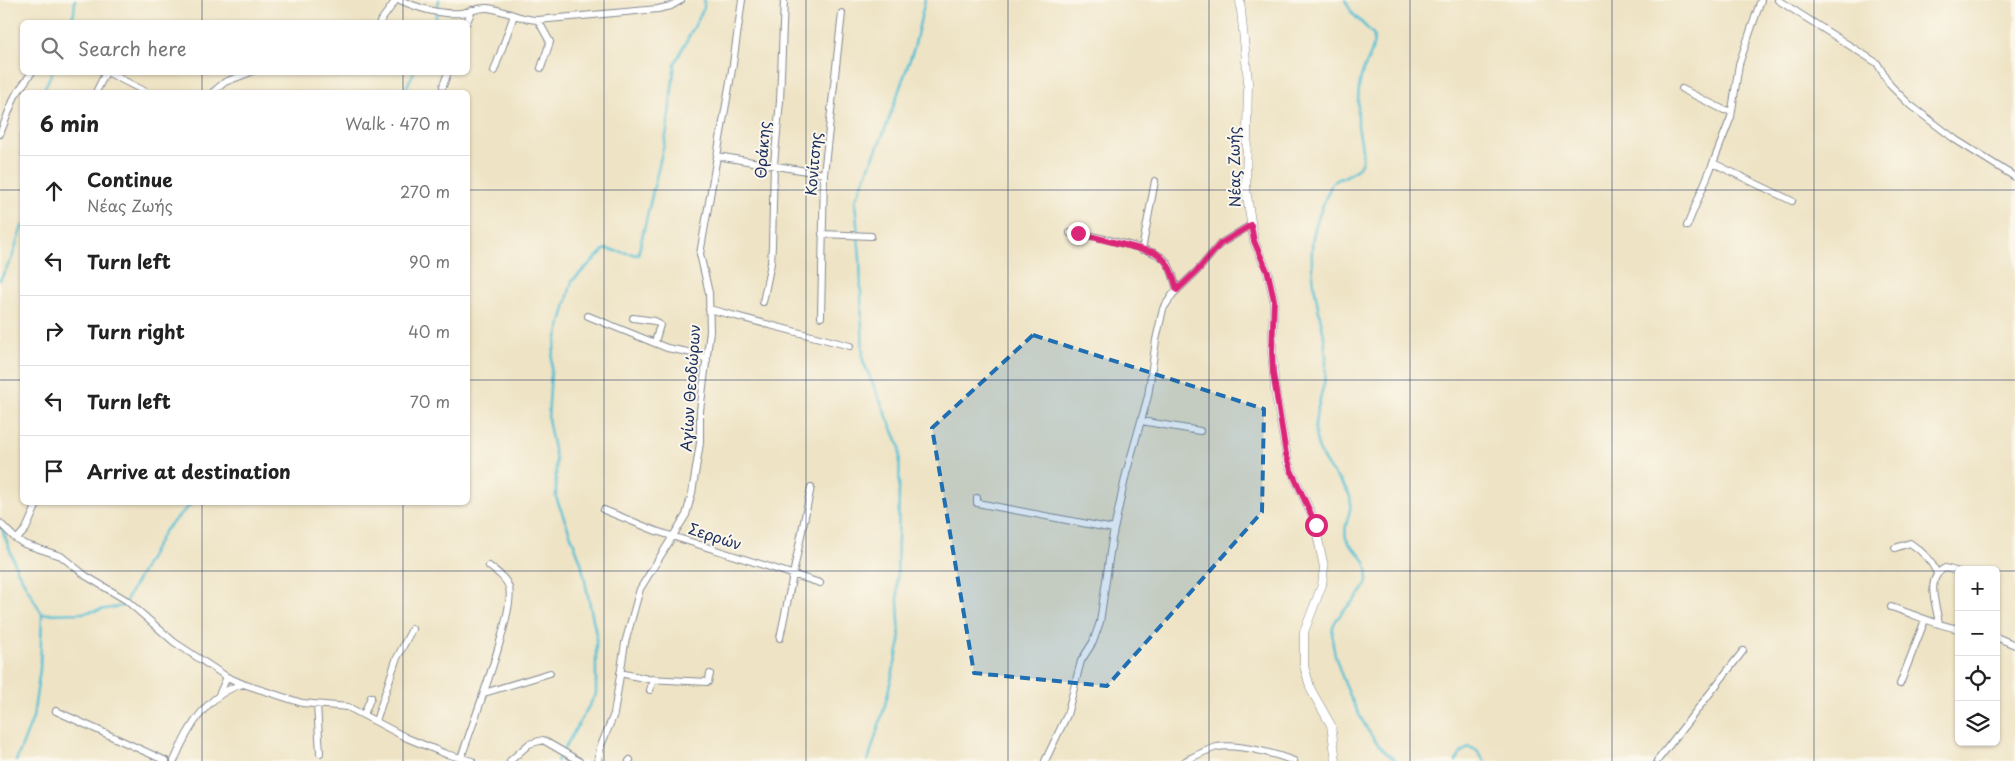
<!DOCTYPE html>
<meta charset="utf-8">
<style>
body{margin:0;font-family:"Playpen Sans",sans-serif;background:#f6f6f6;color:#222}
.controls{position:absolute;right:15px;bottom:15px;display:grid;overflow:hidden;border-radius:8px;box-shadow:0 1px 4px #0004}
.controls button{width:45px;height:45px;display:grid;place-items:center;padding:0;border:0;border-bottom:1px solid #e0e0e0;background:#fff;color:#222;font:25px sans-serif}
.stop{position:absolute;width:15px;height:15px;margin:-11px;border:4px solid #db2777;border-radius:50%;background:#fff}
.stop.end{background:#db2777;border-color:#fff;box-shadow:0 1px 5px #0008}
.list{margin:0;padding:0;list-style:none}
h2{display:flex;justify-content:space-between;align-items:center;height:65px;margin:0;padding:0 20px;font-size:21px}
h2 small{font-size:16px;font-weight:400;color:#767676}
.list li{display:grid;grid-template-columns:32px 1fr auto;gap:15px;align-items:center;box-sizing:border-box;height:70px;padding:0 20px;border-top:1px solid #e0e0e0}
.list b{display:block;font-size:19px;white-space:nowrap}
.list p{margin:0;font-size:16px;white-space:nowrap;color:#767676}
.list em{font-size:16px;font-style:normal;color:#767676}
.icon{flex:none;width:28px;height:28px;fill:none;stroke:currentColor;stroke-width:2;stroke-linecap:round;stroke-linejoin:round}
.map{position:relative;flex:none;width:2015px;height:761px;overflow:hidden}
.search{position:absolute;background:#fff;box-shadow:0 1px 4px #0004;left:20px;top:20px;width:450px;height:55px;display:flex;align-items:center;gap:12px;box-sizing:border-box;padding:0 18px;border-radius:8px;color:#767676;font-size:19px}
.panel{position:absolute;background:#fff;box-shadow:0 1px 4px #0004;left:20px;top:90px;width:450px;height:415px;border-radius:8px}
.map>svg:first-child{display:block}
</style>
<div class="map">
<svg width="2015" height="761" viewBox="0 0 2015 761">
<rect width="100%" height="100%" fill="#fbf7ec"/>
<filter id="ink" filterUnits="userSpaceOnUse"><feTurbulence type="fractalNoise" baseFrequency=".02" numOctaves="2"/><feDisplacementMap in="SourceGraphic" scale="10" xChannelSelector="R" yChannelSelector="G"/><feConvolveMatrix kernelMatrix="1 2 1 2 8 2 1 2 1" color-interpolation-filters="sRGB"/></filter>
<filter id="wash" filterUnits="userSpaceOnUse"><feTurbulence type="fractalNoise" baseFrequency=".0096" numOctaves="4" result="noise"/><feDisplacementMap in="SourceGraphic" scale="20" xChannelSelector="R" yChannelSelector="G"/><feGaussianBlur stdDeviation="1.12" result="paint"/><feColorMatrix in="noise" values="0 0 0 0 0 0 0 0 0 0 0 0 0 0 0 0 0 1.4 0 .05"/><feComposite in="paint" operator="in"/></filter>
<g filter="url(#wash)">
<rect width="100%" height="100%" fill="#eee3c4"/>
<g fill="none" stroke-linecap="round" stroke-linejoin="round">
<path stroke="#57c0d4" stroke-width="2.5" d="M 1345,0 L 1352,13 L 1374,35 C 1374,51 1369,57 1363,71 C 1357,86 1358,109 1358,125 C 1359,136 1364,150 1362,160 C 1358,175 1342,176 1332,183 C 1325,200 1316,219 1313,237 C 1310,257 1313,281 1317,301 C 1320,319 1326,338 1326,357 C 1326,364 1326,372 1325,379 C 1321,398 1312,420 1316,439 C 1319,454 1327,467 1337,478 C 1342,484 1348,489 1350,497 C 1354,511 1342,524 1346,538 C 1350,550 1364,553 1367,568 C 1373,594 1344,603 1334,624 C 1324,647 1359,720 1374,739 C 1380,748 1388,754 1396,761
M 70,22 L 74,13 L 75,0
M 435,22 L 439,0
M 43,92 L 52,72
M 404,92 L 414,72
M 22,133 L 21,136 L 22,156
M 0,280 L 12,258 L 22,226
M 2,528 L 17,570 L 42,614 L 40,669 L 33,718 L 16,761
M 42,614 L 82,613 L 123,606 L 165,530 L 193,502
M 557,761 L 596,694 L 596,634 L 581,562 L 556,497 L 556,460 L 548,419 L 552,357 L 572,281 L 605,249 L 638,255 L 667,131 L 675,63 L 704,8 L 704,0
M 868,761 L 885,705 L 900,642 L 897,582 L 900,447 L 863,361 L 860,258 L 855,201 L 886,127 L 914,48 L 925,0
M 1456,761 L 1462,752 L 1469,747 L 1476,750 L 1485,761"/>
</g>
</g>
<g filter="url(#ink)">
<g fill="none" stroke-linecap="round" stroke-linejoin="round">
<defs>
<path id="minor" d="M 400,0 C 418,8 441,15 461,13 C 470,12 479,7 488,8 C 505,10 520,20 538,20 L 658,9 L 671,6 L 681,0
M 1761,0 L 1739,64 L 1731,117 L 1713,163 L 1792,201
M 1778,0 L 1877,63 L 1890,85 L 1910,105 L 1956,140 L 2015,177
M 538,20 L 550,42 L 541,68
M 380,22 L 396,0
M 467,22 L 472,10
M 494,71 L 514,15
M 107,72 L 146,92
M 443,86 L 448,72
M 1682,89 L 1724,110 L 1732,111
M 96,92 L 106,72
M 213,92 L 225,82 L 251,72
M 0,134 L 15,96 L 32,72
M 717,156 L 824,174
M 1687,226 L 1713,163
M 1070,233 C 1084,233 1153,249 1163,258 C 1172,266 1174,280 1177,290
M 822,234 L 871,236
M 1142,250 L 1155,181
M 763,302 L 771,263 L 772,246 L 774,164 L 780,101 L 784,0
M 709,309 L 850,346
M 588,316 L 667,348 L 698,354 L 707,360
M 821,317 L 824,174 L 842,13
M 633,318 L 655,321 L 660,325 L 655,342
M 1141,421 L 1200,431
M 977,498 L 977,503 L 1114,529
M 604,510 L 656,531 L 820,583
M 0,523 L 15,538 L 24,544 L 61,556 L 86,576 L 126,600 L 174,642 L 227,677 L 243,684 L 302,703 L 348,707 L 407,738 L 446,754 L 472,761
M 17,539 L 26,529 L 38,502
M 1895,548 L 1910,543 C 1922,551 1931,560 1937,573
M 1891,607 C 1914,614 1935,625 1959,629
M 1939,624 C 1937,606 1924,578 1945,568 L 1959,572
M 1996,637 L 2015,645
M 780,638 L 811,487
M 620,673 L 648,679 L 708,682 L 710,674
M 1900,684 L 1925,620
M 650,690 L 653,679
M 484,693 L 550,673
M 219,695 L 227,677
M 317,705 L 320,753
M 56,711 L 166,761
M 364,714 L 371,697
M 376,721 L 396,660 L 412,629
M 461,758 C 470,731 516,610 509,588 C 507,579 497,572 489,566
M 174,761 C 188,728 207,694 243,684
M 510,761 L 529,744 L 543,740 L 579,761
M 598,761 L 600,748 L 614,714 L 625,643 L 640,589 L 686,515 L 692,493 L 700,443 L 700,411 L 710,331 L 709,293 L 700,254 L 733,64 L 742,0
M 629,761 L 630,760
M 1045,761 L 1067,715 L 1081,661 L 1093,642 L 1100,622 L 1112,539 L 1126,474 L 1148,396 L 1156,340 L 1163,309 L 1173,294 L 1198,270 L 1220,244 L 1251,225
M 1185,761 C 1195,756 1206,750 1217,747 C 1238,743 1275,754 1294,761
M 1657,761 L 1743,651"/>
<path id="tertiary" d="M 1240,0 L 1248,81 L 1246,189 L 1254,241 L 1268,273 L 1274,300 L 1272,352 L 1275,390 L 1288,463 L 1314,520 L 1324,567 L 1322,585 L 1304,632 L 1304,666 L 1311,690 L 1331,725 L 1336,761"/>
</defs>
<use href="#minor" stroke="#848991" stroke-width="8"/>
<use href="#tertiary" stroke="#848991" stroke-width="9"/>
<use href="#minor" stroke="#fff" stroke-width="6"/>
<use href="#tertiary" stroke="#fff" stroke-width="8"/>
</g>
</g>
<g fill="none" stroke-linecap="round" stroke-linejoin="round" filter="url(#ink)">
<path stroke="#db2777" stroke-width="6" d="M 1078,233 L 1156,253 C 1170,262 1173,275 1177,290 L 1198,270 L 1220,244 L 1251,225 L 1254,241 L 1268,273 L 1274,300 L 1272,352 L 1273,373 L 1286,454 L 1291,470 L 1316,525"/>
</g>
<path fill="#1f6fb2" fill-opacity="0.2" stroke="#1f6fb2" stroke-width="4" stroke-dasharray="10 6" stroke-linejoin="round" d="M 1033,335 L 1264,409 L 1262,512 L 1107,686 L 974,673 L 932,428 Z"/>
<path fill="none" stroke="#1b2f5e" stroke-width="1" stroke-opacity="0.55" d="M 202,0 L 202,22M 403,0 L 403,22M 604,0 L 604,761M 806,0 L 806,761M 1008,0 L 1008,761M 1209,0 L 1209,761M 1410,0 L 1410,761M 1612,0 L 1612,761M 1814,0 L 1814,761M 202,72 L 202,92M 403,72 L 403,92M 0,190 L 22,190M 468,190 L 2015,190M 0,380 L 22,380M 468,380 L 2015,380M 202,502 L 202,761M 403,502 L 403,761M 0,571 L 1959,571M 1996,571 L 2015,571"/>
<g text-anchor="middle" stroke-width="4" stroke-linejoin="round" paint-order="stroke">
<g font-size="15" fill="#1b2f5e" stroke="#fbf7ec">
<text transform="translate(763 150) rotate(-86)" y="5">Θράκης</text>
<text transform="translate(814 164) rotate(-85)" y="5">Κονίτσης</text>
<text transform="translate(1235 167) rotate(-91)" y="5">Νέας Ζωής</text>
<text transform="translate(691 388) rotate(-86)" y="5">Αγίων Θεοδώρων</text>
<text transform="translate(715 537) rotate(18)" y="5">Σερρών</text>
</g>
</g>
</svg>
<div class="controls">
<button>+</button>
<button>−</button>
<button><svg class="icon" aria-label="locate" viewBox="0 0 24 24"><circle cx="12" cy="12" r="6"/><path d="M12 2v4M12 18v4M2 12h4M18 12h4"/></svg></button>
<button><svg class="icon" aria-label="layers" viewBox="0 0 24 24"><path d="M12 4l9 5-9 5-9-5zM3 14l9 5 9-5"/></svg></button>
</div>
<div class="stop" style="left:1316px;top:525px"></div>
<div class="stop end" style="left:1078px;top:233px"></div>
<div class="search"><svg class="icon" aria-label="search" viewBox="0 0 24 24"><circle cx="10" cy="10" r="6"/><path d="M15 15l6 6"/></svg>Search here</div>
<section class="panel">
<h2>6 min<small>Walk · 470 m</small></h2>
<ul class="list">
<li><svg class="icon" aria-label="ahead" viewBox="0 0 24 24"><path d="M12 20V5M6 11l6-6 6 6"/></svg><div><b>Continue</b><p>Νέας Ζωής</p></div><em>270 m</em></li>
<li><svg class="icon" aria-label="left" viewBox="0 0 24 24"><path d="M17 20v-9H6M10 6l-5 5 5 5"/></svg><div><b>Turn left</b></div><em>90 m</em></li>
<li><svg class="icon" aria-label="right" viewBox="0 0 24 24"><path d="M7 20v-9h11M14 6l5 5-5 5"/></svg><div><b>Turn right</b></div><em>40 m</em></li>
<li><svg class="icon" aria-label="left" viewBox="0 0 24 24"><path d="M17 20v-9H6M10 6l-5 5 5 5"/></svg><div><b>Turn left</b></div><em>70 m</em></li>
<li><svg class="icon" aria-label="arrive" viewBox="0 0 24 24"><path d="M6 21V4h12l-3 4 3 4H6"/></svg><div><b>Arrive at destination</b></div></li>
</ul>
</section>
</div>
